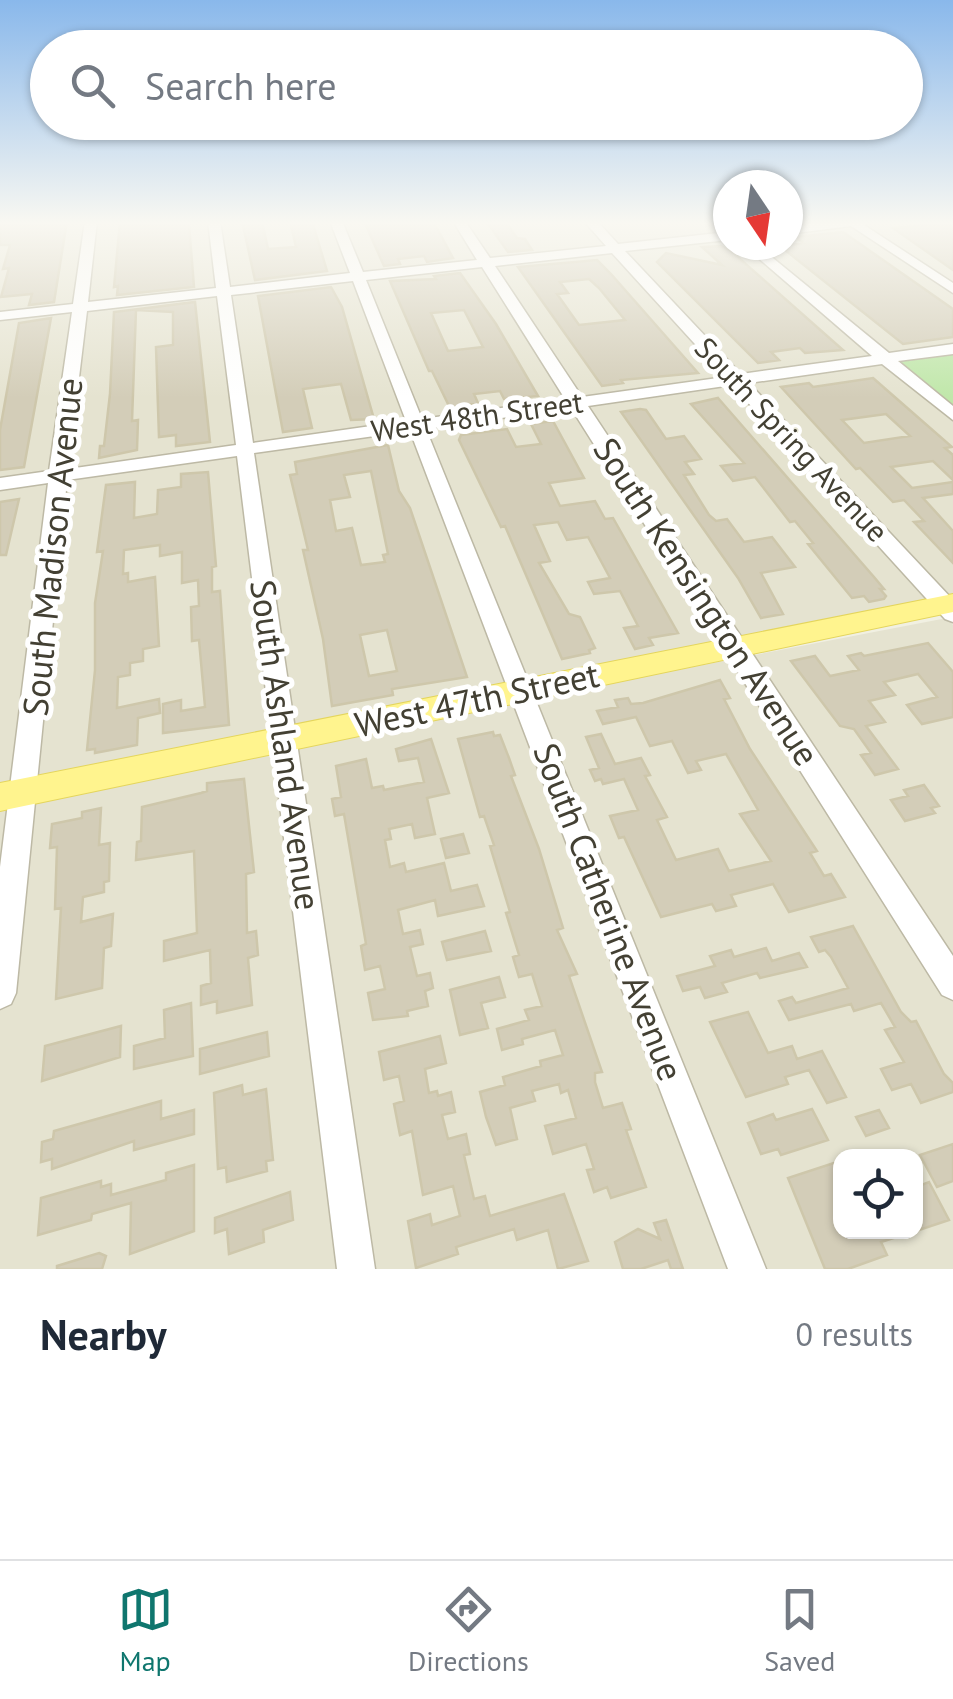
<!DOCTYPE html>
<style>
body{margin:0;font-family:"PT Sans",sans-serif;background:#f6f6f7;color:#1f2937}
.controls{position:absolute;right:30px;bottom:30px;display:grid;overflow:hidden;border-radius:20px;box-shadow:0 2px 8px #0004}
.controls button{width:90px;height:90px;display:grid;place-items:center;padding:0;border:0;border-bottom:2px solid #e0e1e3;background:#fff;color:#1f2937;font:50px sans-serif}
.compass{position:absolute;left:713px;top:170px;width:90px;height:90px;border-radius:50%;background:#fff;box-shadow:0 2px 8px #0004;rotate:167deg}
.list{margin:0;padding:0;list-style:none}
h2{display:flex;justify-content:space-between;align-items:center;height:130px;margin:0;padding:0 40px;font-size:42px}
h2 small{font-size:32px;font-weight:400;color:#747a83}
.icon{flex:none;width:55px;height:55px;fill:none;stroke:currentColor;stroke-width:2;stroke-linecap:round;stroke-linejoin:round}
.map{position:relative;flex:none;width:953px;height:1269px;overflow:hidden}
.search{position:absolute;background:#fff;box-shadow:0 2px 8px #0004;left:30px;right:30px;top:30px;height:110px;display:flex;align-items:center;gap:25px;box-sizing:border-box;padding:0 35px;border-radius:55px;color:#747a83;font-size:38px}
.sheet{height:290px;background:#fff}
nav{display:flex;justify-content:space-around;align-items:center;box-sizing:border-box;height:140px;border-top:2px solid #e0e1e3;background:#fff;font-size:28px;color:#747a83}
nav a{display:grid;justify-items:center;gap:5px}
nav .on{color:#0f766e}
.map>svg:first-child{display:block}
</style>
<div class="map">
<svg width="953" height="1269" viewBox="0 0 953 1269">
<rect width="100%" height="100%" fill="#f1f0e2"/>
<path fill="#e5e3d0" fill-rule="evenodd" d="M 0,221 L 728,221 L 728,245 L 788,245 L 788,221 L 953,221 L 953,354 L 899,362 L 953,406 L 953,595 L 0,789 Z
M 947,618 L 953,625 L 953,1269 L 0,1269 L 0,800 ZM 840,1156 L 916,1156 L 916,1232 L 840,1232 Z"/>
<path fill="#c0e7aa" d="M 953,354 L 953,406 L 898,362 Z"/>
<path fill="#d3cdb8" stroke="#cec7ab" stroke-width="2.5" fill-rule="evenodd" d="M 17,221 L 67,221 L 54,302 L 29,305 L 32,294 L 1,297 L 9,268 L 3,269 L 10,245 L 0,245 L 0,224 Z
M 120,221 L 189,224 L 194,287 L 117,295 L 118,286 L 114,287 Z
M 242,221 L 262,221 L 268,249 L 296,247 L 290,221 L 312,221 L 327,271 L 255,280 Z
M 364,221 L 433,221 L 453,258 L 427,262 L 424,256 L 398,259 L 400,264 L 384,266 Z
M 486,221 L 505,221 L 517,238 L 525,239 L 532,250 L 508,252 Z
M 953,222 L 953,270 L 893,228 L 917,226 Z
M 843,232 L 953,309 L 953,337 L 903,344 L 780,246 L 803,243 L 796,237 Z
M 721,246 L 731,251 L 843,350 L 805,353 L 800,348 L 771,352 L 779,360 L 758,363 L 657,262 L 666,253 L 722,265 L 702,247 Z
M 597,260 L 611,274 L 698,373 L 621,380 L 623,383 L 602,386 L 518,267 ZM 589,279 L 599,288 L 625,320 L 579,325 L 557,294 L 568,293 L 560,282 Z
M 460,273 L 496,324 L 538,396 L 504,399 L 500,391 L 474,394 L 478,403 L 450,408 L 432,371 L 429,371 L 390,281 L 436,279 L 434,276 ZM 464,310 L 483,347 L 448,351 L 431,313 Z
M 331,287 L 342,307 L 374,419 L 351,420 L 341,384 L 303,389 L 312,428 L 283,432 L 258,296 Z
M 195,302 L 210,442 L 176,446 L 176,435 L 159,437 L 156,347 L 173,345 L 173,312 L 136,310 L 132,421 L 138,420 L 137,450 L 99,458 L 100,446 L 104,446 L 110,394 L 114,312 Z
M 51,318 L 24,467 L 0,470 L 0,430 L 19,323 Z
M 873,378 L 952,447 L 945,448 L 953,455 L 953,480 L 933,461 L 891,467 L 912,488 L 953,482 L 953,494 L 923,498 L 953,531 L 953,563 L 914,522 L 924,521 L 904,500 L 893,502 L 860,468 L 856,469 L 781,387 L 809,383 L 813,387 ZM 886,414 L 910,436 L 864,443 L 842,420 Z
M 718,398 L 874,577 L 884,589 L 880,589 L 886,596 L 884,599 L 869,602 L 864,596 L 852,598 L 808,544 L 813,543 L 795,521 L 790,522 L 755,477 L 733,481 L 721,466 L 744,463 L 691,404 Z
M 640,409 L 646,410 L 666,439 L 684,436 L 701,459 L 685,462 L 694,474 L 684,475 L 709,515 L 716,521 L 727,519 L 744,542 L 772,537 L 795,567 L 761,573 L 783,614 L 761,618 L 738,578 L 621,412 Z
M 553,421 L 584,478 L 549,483 L 560,506 L 595,501 L 605,519 L 613,518 L 678,633 L 649,638 L 653,645 L 635,649 L 624,628 L 638,626 L 620,591 L 594,594 L 588,582 L 610,578 L 588,537 L 567,540 L 558,522 L 534,525 L 550,561 L 539,563 L 569,614 L 580,617 L 595,648 L 589,650 L 590,653 L 562,659 L 505,526 L 501,527 L 459,440 L 461,435 L 507,429 L 516,447 L 541,444 L 531,424 Z
M 388,445 L 399,491 L 410,508 L 467,677 L 392,689 L 393,695 L 332,706 L 323,639 L 303,550 L 308,550 L 290,475 L 297,474 L 295,462 ZM 371,471 L 388,554 L 383,555 L 385,562 L 361,565 L 352,528 L 336,531 L 330,500 L 350,497 L 344,475 ZM 387,630 L 397,671 L 369,676 L 360,635 Z
M 208,472 L 216,566 L 212,567 L 212,592 L 220,591 L 229,725 L 163,733 L 163,704 L 181,700 L 181,711 L 205,707 L 199,640 L 192,641 L 191,607 L 199,606 L 198,580 L 182,583 L 182,552 L 160,556 L 160,545 L 124,550 L 123,574 L 128,573 L 128,582 L 155,577 L 159,646 L 143,649 L 143,661 L 130,663 L 130,675 L 118,677 L 117,708 L 159,699 L 160,713 L 138,718 L 137,745 L 95,753 L 95,749 L 87,750 L 95,670 L 95,603 L 103,551 L 97,552 L 106,485 L 135,482 L 134,518 L 157,514 L 158,490 L 181,487 L 181,474 Z
M 19,499 L 6,555 L 0,555 L 0,502 Z
M 928,643 L 953,672 L 953,717 L 922,724 L 907,705 L 937,697 L 918,674 L 884,682 L 895,695 L 869,701 L 885,722 L 866,726 L 898,769 L 875,775 L 861,755 L 871,753 L 854,729 L 840,726 L 791,661 L 815,656 L 830,676 L 859,670 L 848,656 L 861,653 L 864,656 Z
M 720,680 L 730,698 L 724,699 L 750,749 L 817,851 L 810,853 L 824,876 L 831,874 L 845,897 L 789,912 L 773,884 L 731,895 L 736,906 L 716,911 L 712,904 L 661,917 L 624,837 L 619,838 L 610,816 L 638,810 L 624,779 L 603,784 L 601,779 L 595,781 L 590,770 L 599,768 L 586,737 L 601,734 L 615,764 L 641,758 L 650,775 L 645,776 L 667,817 L 657,820 L 676,860 L 718,849 L 729,871 L 771,861 L 740,814 L 758,810 L 726,754 L 696,761 L 701,770 L 688,773 L 672,741 L 650,746 L 636,717 L 603,724 L 597,711 L 618,707 L 615,700 L 628,698 L 631,704 L 643,703 Z
M 493,732 L 494,736 L 500,735 L 509,758 L 515,775 L 511,776 L 539,849 L 563,928 L 557,930 L 577,974 L 569,976 L 602,1072 L 595,1073 L 595,1082 L 603,1108 L 622,1103 L 631,1129 L 626,1130 L 646,1187 L 611,1198 L 607,1187 L 594,1192 L 587,1170 L 594,1169 L 586,1144 L 553,1154 L 545,1126 L 576,1118 L 568,1090 L 561,1093 L 559,1084 L 532,1091 L 535,1101 L 510,1108 L 517,1139 L 496,1145 L 486,1117 L 480,1092 L 505,1085 L 503,1077 L 541,1066 L 540,1061 L 563,1055 L 555,1030 L 522,1039 L 523,1044 L 502,1050 L 497,1029 L 529,1020 L 525,1010 L 542,1006 L 532,974 L 519,977 L 513,957 L 519,955 L 506,913 L 510,912 L 490,846 L 494,845 L 484,816 L 480,817 L 458,739 Z
M 431,739 L 449,793 L 427,798 L 435,834 L 415,838 L 412,824 L 389,829 L 391,839 L 385,840 L 390,867 L 404,863 L 406,872 L 444,863 L 451,891 L 477,885 L 484,906 L 438,916 L 435,900 L 398,910 L 403,934 L 420,930 L 423,944 L 410,947 L 417,976 L 430,973 L 433,988 L 425,991 L 428,1006 L 407,1011 L 408,1016 L 373,1020 L 368,993 L 385,989 L 380,966 L 365,970 L 361,946 L 366,944 L 344,814 L 335,816 L 332,799 L 341,797 L 336,766 L 366,759 L 372,788 L 383,786 L 384,790 L 424,782 L 418,758 L 399,761 L 396,749 Z
M 244,779 L 254,872 L 246,874 L 247,933 L 256,931 L 258,955 L 248,958 L 252,1005 L 217,1013 L 217,1001 L 201,1005 L 201,986 L 211,983 L 210,950 L 164,961 L 164,941 L 197,933 L 194,851 L 136,860 L 137,842 L 141,841 L 142,807 L 201,793 L 207,791 L 207,783 Z
M 924,785 L 939,806 L 931,808 L 935,813 L 905,821 L 891,800 L 908,796 L 904,790 Z
M 101,808 L 99,845 L 110,843 L 109,881 L 104,882 L 104,892 L 83,897 L 81,922 L 113,914 L 111,946 L 104,948 L 102,988 L 56,999 L 61,908 L 55,909 L 57,847 L 50,848 L 52,824 L 82,818 L 82,812 Z
M 463,834 L 469,853 L 446,858 L 441,839 Z
M 853,926 L 901,1012 L 911,1022 L 916,1021 L 944,1074 L 953,1083 L 953,1092 L 921,1103 L 911,1084 L 892,1090 L 881,1069 L 904,1062 L 885,1030 L 895,1027 L 881,1003 L 854,1011 L 851,1004 L 789,1020 L 779,1001 L 792,997 L 796,1003 L 848,988 L 831,957 L 825,950 L 819,952 L 811,937 Z
M 485,931 L 491,951 L 447,960 L 442,942 Z
M 766,948 L 772,961 L 799,953 L 807,967 L 760,978 L 757,973 L 722,983 L 727,992 L 705,998 L 700,987 L 683,991 L 677,976 L 715,966 L 710,956 L 731,950 L 734,957 Z
M 499,977 L 505,997 L 481,1003 L 488,1028 L 460,1035 L 450,990 Z
M 191,1003 L 193,1056 L 134,1069 L 134,1046 L 165,1038 L 164,1010 Z
M 748,1012 L 768,1053 L 792,1046 L 797,1059 L 822,1051 L 846,1097 L 827,1103 L 809,1070 L 785,1077 L 788,1084 L 746,1097 L 710,1022 Z
M 121,1026 L 120,1057 L 42,1081 L 45,1046 Z
M 267,1032 L 269,1056 L 200,1074 L 200,1049 Z
M 440,1036 L 446,1063 L 425,1069 L 429,1093 L 437,1091 L 438,1096 L 451,1092 L 455,1112 L 442,1115 L 448,1139 L 466,1134 L 470,1154 L 464,1155 L 474,1199 L 485,1196 L 490,1216 L 564,1194 L 588,1261 L 558,1269 L 548,1230 L 517,1240 L 514,1229 L 456,1247 L 458,1254 L 416,1268 L 408,1221 L 430,1214 L 432,1225 L 460,1216 L 453,1186 L 423,1195 L 412,1131 L 400,1135 L 394,1104 L 404,1101 L 399,1076 L 384,1080 L 379,1052 Z
M 242,1085 L 243,1095 L 266,1089 L 273,1160 L 266,1161 L 267,1171 L 227,1182 L 226,1167 L 218,1169 L 214,1093 Z
M 161,1101 L 161,1119 L 194,1110 L 194,1134 L 134,1150 L 134,1141 L 52,1169 L 52,1159 L 41,1162 L 42,1142 L 53,1139 L 54,1131 Z
M 812,1109 L 828,1140 L 781,1155 L 778,1149 L 761,1154 L 748,1123 L 773,1114 L 776,1120 Z
M 879,1110 L 889,1128 L 866,1136 L 856,1117 Z
M 953,1144 L 953,1181 L 937,1187 L 920,1155 Z
M 840,1161 L 840,1232 L 906,1234 L 881,1242 L 887,1255 L 848,1269 L 825,1269 L 788,1178 Z
M 194,1165 L 194,1231 L 130,1254 L 131,1203 L 92,1214 L 91,1220 L 38,1235 L 41,1198 L 101,1181 L 101,1187 L 111,1184 L 111,1195 L 166,1180 L 166,1173 Z
M 929,1182 L 949,1220 L 916,1231 L 916,1187 Z
M 290,1192 L 293,1220 L 263,1230 L 264,1242 L 229,1254 L 227,1229 L 215,1233 L 215,1218 Z
M 666,1220 L 683,1269 L 671,1269 L 668,1260 L 641,1269 L 623,1269 L 615,1242 L 638,1229 L 660,1239 L 654,1223 Z
M 99,1253 L 106,1256 L 102,1269 L 57,1269 L 57,1266 Z"/>
<g fill="none" stroke-linecap="round" stroke-linejoin="round">
<defs>
<path id="minor" d="M 85,221 L 97,221 L 88,302 L 216,288 L 208,221 L 220,221 L 230,287 L 350,273 L 330,221 L 342,221 L 363,272 L 477,260 L 453,221 L 465,221 L 490,258 L 606,246 L 584,221 L 597,221 L 618,244 L 728,232 L 728,240 L 625,251 L 741,374 L 872,356 L 743,245 L 757,245 L 889,353 L 953,344 L 953,354 L 898,361 L 953,406 L 953,420 L 882,364 L 749,383 L 953,600 L 953,622 L 945,619 L 732,385 L 588,406 L 953,956 L 953,1000 L 942,995 L 571,408 L 426,429 L 766,1269 L 728,1269 L 410,431 L 254,453 L 375,1269 L 337,1269 L 237,456 L 67,480 L 16,993 L 11,1004 L 0,1009 L 0,867 L 48,483 L 0,490 L 0,478 L 49,471 L 72,312 L 0,320 L 0,312 L 73,304 ZM 612,253 L 725,377 L 582,397 L 495,266 ZM 482,267 L 565,399 L 422,419 L 366,280 ZM 353,281 L 406,421 L 253,443 L 231,295 ZM 217,296 L 236,445 L 68,469 L 87,311 Z
M 835,221 L 870,221 L 864,225 L 953,283 L 953,293 L 851,226 L 788,234 L 788,226 Z"/>
<path id="major" d="M 953,594 L 953,612 L 0,811 L 0,783 Z"/>
</defs>
<use href="#minor" stroke="#bdb9a5" stroke-width="3"/>
<use href="#major" stroke="#e4d55d" stroke-width="2"/>
<use href="#minor" fill="#fff" fill-rule="evenodd"/>
<use href="#major" fill="#fff48e" fill-rule="evenodd"/>
</g>
<linearGradient id="sky" x2="0" y2="1"><stop stop-color="#89b8eb"/><stop offset="0.56" stop-color="#f9f8f2"/><stop offset="1" stop-color="#f9f8f2" stop-opacity="0"/></linearGradient>
<rect width="953" height="398" fill="url(#sky)"/>
<g text-anchor="middle" stroke-width="10" stroke-linejoin="round" paint-order="stroke">
<g font-size="30" fill="#434033" stroke="#fff">
<text transform="translate(477 417) rotate(-8)" y="10">West 48th Street</text>
<text transform="translate(791 440) rotate(47)" y="10">South Spring Avenue</text>
</g>
<g font-size="35" fill="#434033" stroke="#fff">
<text transform="translate(53 547) rotate(-84)" y="12">South Madison Avenue</text>
<text transform="translate(706 602) rotate(57)" y="12">South Kensington Avenue</text>
<text transform="translate(477 700) rotate(-12)" y="12">West 47th Street</text>
<text transform="translate(285 745) rotate(82)" y="12">South Ashland Avenue</text>
<text transform="translate(608 912) rotate(69)" y="12">South Catherine Avenue</text>
</g>
</g>
</svg>
<div class="controls">
<button><svg class="icon" aria-label="locate" viewBox="0 0 24 24"><circle cx="12" cy="12" r="6"/><path d="M12 2v4M12 18v4M2 12h4M18 12h4"/></svg></button>
</div>
<svg class="compass" viewBox="-18 -18 36 36"><path d="M0-13l5 13h-10z" fill="#e53935"/><path d="M0 13l5-13h-10z" fill="#747a83"/></svg>
<div class="search"><svg class="icon" aria-label="search" viewBox="0 0 24 24"><circle cx="10" cy="10" r="6"/><path d="M15 15l6 6"/></svg>Search here</div>
</div>
<section class="sheet">
<h2>Nearby<small>0 results</small></h2>
<ul class="list">
</ul>
</section>
<nav>
<a class="on"><svg class="icon" aria-label="map" viewBox="0 0 24 24"><path d="M3 6l6-2 6 2 6-2v14l-6 2-6-2-6 2zM9 4v14M15 6v14"/></svg>Map</a>
<a><svg class="icon" aria-label="directions" viewBox="0 0 24 24"><path d="M12 3l9 9-9 9-9-9zM9 14v-3h6M13 9l2 2-2 2"/></svg>Directions</a>
<a><svg class="icon" aria-label="saved" viewBox="0 0 24 24"><path d="M7 4h10v16l-5-4-5 4z"/></svg>Saved</a>
</nav>
